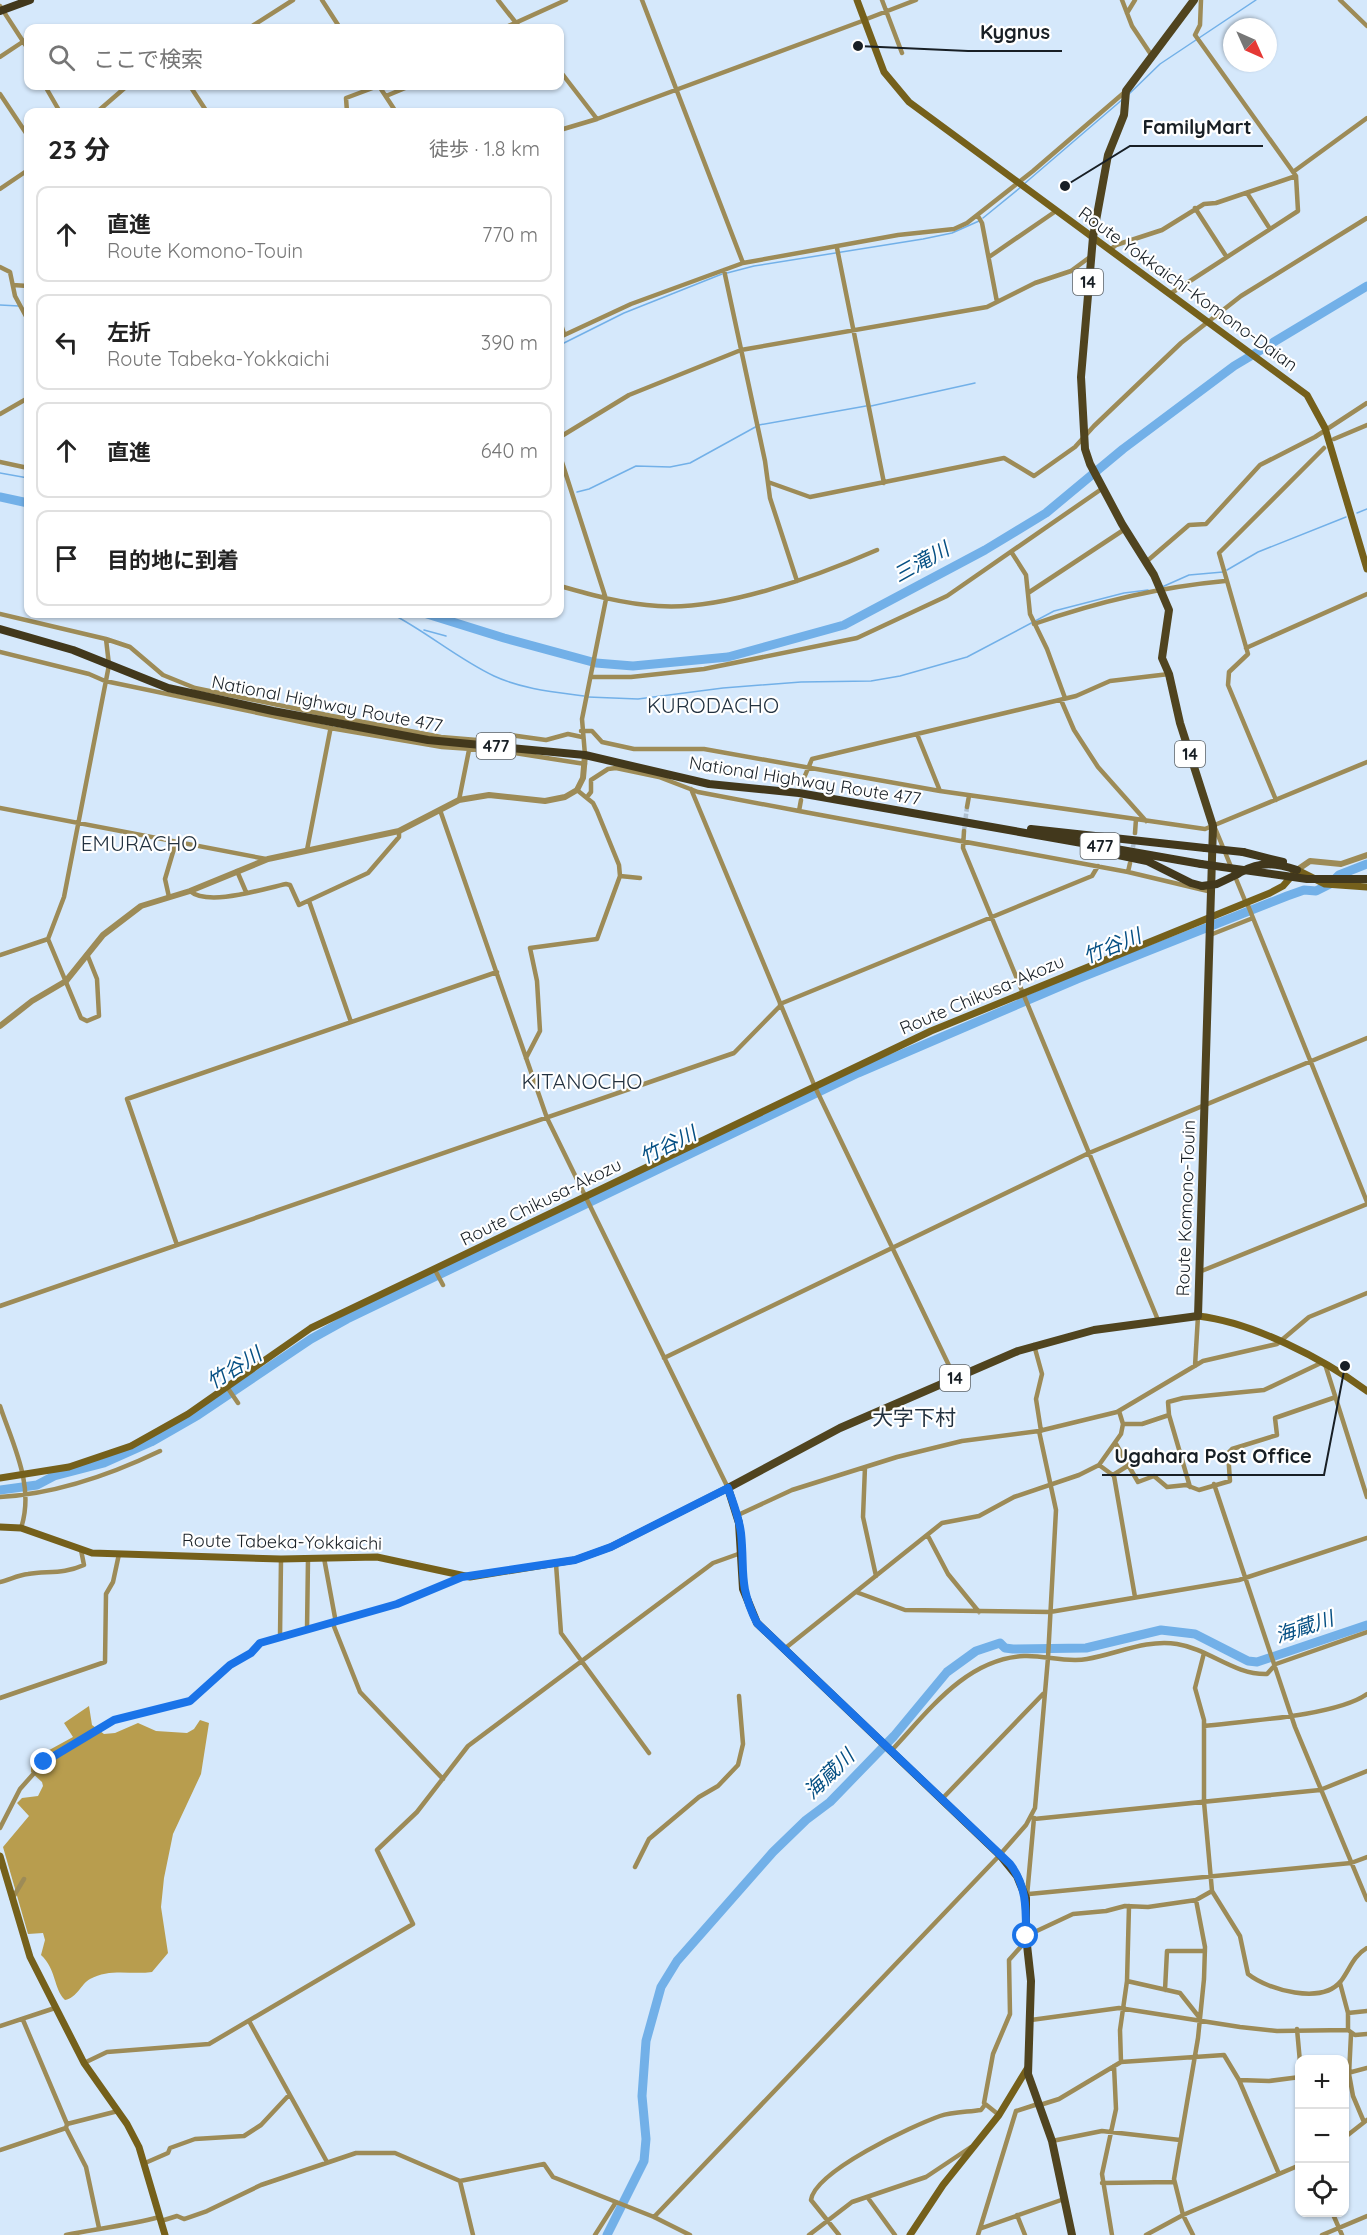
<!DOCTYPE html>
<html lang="ja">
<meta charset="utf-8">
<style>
body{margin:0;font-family:Quicksand,"Noto Sans JP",sans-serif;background:#f6f6f6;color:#222}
.controls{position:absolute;right:18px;bottom:18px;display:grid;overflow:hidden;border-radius:12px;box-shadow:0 2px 4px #0004}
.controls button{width:54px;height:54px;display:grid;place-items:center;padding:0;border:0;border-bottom:2px solid #e0e0e0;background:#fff;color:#222;font:30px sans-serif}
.compass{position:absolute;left:1223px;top:18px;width:54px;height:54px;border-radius:50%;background:#fff;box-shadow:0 2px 4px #0004;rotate:135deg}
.stop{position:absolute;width:18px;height:18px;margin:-14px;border:4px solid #1a73e8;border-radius:50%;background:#fff}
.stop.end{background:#1a73e8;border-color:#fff;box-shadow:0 2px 6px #0008}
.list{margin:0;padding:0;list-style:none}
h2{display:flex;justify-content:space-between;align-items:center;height:78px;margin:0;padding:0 24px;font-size:26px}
h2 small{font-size:20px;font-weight:400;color:#767676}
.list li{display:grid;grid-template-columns:39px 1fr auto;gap:18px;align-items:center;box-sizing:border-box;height:96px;margin:0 12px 12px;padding:0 12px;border:2px solid #e0e0e0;border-radius:12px}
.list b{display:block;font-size:22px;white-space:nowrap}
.list p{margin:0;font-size:20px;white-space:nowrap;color:#767676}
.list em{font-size:20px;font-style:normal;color:#767676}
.icon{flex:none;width:33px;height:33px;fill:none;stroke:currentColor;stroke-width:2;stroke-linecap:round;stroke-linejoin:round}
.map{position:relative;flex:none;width:1367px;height:2235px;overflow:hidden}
.search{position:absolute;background:#fff;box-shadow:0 2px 4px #0004;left:24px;top:24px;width:540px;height:66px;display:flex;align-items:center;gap:15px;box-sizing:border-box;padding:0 21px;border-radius:12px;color:#767676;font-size:22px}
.panel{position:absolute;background:#fff;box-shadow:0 2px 4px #0004;left:24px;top:108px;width:540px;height:510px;border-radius:12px}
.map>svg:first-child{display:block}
</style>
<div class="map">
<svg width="1367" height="2235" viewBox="0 0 1367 2235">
<rect width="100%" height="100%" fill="#d5e8fb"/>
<path fill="#b89d4e" d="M 89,1706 L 92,1725 L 104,1734 L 115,1733 L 138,1723 L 156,1731 L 187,1733 L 194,1729 L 200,1720 L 209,1723 L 201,1774 L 173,1834 L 164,1878 L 161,1907 L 168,1953 L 152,1972 C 131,1975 110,1968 90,1979 C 81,1984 77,1998 65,2000 C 53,1988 57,1970 41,1955 L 45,1940 L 43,1933 L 28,1934 L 3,1847 L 29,1816 L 17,1803 L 22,1798 L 38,1796 L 43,1786 L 42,1782 L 31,1772 L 31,1760 L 73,1737 L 64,1723 Z"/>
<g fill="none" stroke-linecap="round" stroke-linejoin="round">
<path stroke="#72b0e8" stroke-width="1.5" d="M 1129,94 L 1160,64 L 1256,0
M 1024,184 L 1123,99
M 983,218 L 1021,187
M 727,273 L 754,266 L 923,239 L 952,233 L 979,221
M 0,305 L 19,306
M 560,345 L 624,313 L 722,274
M 871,406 L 975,383
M 0,473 L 28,478
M 577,492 L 589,489 L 636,466 L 670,467 L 690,463 L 759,425 L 866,406
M 1357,513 L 1367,509
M 1227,570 L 1258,552 L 1346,517
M 1162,587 L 1189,575 L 1223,572
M 392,614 C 427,632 458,659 494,676 C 522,689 554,692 584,696
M 424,630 L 446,636
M 588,697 L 638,699 L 723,688 L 801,682 L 871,681 L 900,676 L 967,657 L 1054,611 L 1124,593 L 1148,590"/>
<path stroke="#72b0e8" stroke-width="9" d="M 0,497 L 28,503
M 427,614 L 504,638 L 596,663 L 633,666 L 728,657 L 844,625 L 985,550 L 1046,513 L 1123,449 L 1234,366 L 1367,286
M 0,1490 L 37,1485 L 54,1476 L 104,1463 L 151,1442 L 198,1415 L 311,1339 L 347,1319 L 858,1073 L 1077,979 L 1287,896 L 1304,890 L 1316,891 L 1330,884 L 1339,875 L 1367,864
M 607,2235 L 644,2161 L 646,2139 L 642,2096 L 646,2041 L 661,1987 L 677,1961 L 773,1852 L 806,1820 L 830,1802 L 894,1736 L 947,1672 L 976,1651 L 1000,1643 L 1005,1648 L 1013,1649 L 1086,1648 L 1161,1630 L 1195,1634 L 1248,1661 L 1257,1662 L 1367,1625"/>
<path stroke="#afc0d0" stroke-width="4.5" stroke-dasharray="4.5 2" stroke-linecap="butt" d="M 802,796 L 804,778
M 964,831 L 967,807
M 1132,854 L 1135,833"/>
<path stroke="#9d8b57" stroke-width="4.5" d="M 322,0 L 340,28
M 498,0 L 520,28
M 642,0 L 743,263
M 882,0 L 902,53
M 1122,0 L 1132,26 L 1152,56
M 1340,0 L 1367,26
M 0,6 L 28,49
M 1127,13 L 1135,0
M 864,20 L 916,0
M 249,28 L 293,0
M 504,28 L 566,0
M 0,57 L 24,41
M 560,71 L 597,119
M 45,86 L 60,112
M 190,86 L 207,112
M 379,86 L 396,112
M 0,94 L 28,136
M 386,96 L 410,86
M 97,112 L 127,86
M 347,112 L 346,98 L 378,86
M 560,130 L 597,119 L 865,20
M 1293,172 L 1367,118
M 0,189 L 28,170
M 1247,193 L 1270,229
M 1195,208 L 1226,256
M 978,216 L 982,223 L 997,302
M 837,248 L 884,483
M 1110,250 L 1116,245 L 1162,230 L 1204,204 L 1216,203 L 1296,176
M 989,257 L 1056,211
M 0,267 L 10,272 L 15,296 L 28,320
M 724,270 L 765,461 L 770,498 L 797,581
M 13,285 L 28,286
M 1170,294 L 1298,211 L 1296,176 L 1195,35 L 1200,25 L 1201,0
M 560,321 L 564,334
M 560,337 L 631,304 L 743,263 L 898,235 L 954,229 L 967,223 L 1033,171 L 1126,91
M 0,414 L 28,398
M 560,437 L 629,395 L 741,350 L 987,307 L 1035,283 L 1071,271 L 1090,257
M 1334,439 L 1367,425
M 560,456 L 606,599 L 582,719 L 585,755
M 0,462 L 28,468
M 768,482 L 810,497 L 1004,458 L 1034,476 L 1075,447 L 1094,426 L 1181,343 L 1241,296 L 1367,218
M 1012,553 L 1026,575 L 1030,614 L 1047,649 L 1065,698
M 1146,562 L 1189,525 L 1206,524 L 1260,465 L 1315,437 L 1367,403
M 560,586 C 592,595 624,604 658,606 C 723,611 817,576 877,550
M 1028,593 L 1125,529
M 0,614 L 106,639 L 109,665 L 64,897 L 48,939 L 81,1018 L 87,1021 L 99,1016 L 97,979 L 87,954
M 1034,624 C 1097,602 1159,587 1225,581
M 106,639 L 130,647 L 163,675 L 195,688 L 332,716 L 441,737 L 489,741 L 510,735 L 546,740 L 568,734 L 582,737
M 1246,648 L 1367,594
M 0,652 L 89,674 L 105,681 L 330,728 L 442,747 L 501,751 L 585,764
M 592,677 L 631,677 L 704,669 L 857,638 L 947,596 L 1103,488
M 1061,700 L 1074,730 L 1098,767 L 1146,821
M 581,731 L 592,731 L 602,742 L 634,749 L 704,749 L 940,791
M 917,734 L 940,791 L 1136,819
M 804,778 L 812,759 L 1076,696 L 1110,681 L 1169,674
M 691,789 L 815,1087 L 955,1378
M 587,797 L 591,792 L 591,780 L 608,769 L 616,768 L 659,777 L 698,792 L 799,811 L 801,800
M 459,800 L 469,750
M 1276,800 L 1228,685 L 1229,672 L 1248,654 L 1219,553 L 1324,448
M 967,807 L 969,796
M 0,808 L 266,859
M 440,810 L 547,1118 L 728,1488
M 799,811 L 1128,872 L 1130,863
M 1215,828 L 1246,903
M 964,831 L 963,848 L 1158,1320
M 1135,833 L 1136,819 L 1205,829 L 1367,762
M 307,850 L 331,726
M 237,871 L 246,892
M 1128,872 L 1212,892
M 620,876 L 640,878
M 190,891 C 208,907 262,889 286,884 L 290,885 L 299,905 L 368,873 L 399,837 L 399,831
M 169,897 L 165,879 L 176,842
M 309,901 L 351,1022
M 1247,903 L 1367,1202
M 1210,935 L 1253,918
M 0,955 L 48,939
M 780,1004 L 1092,876 L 1098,866
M 526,1058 L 540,1031 L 537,981 L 530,948 L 597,939 L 620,876 L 619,865 L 597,811 L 593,803 L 577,790
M 177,1245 L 127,1099 L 497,972
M 435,1270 L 443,1285
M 1199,1272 L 1367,1204
M 0,1306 L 734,1053 L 780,1006
M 1034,1345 L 1042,1374 L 1036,1399 L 1041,1431
M 664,1358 L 1089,1153 L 1367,1038
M 1325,1364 L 1367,1497
M 1195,1366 L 1198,1316
M 227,1387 L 238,1403
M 0,1406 C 13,1445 35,1486 21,1528
M 1169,1415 L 1190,1487
M 1123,1424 L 1142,1424 L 1169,1415 L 1168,1402 L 1183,1398 L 1264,1390 L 1321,1363
M 1116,1444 L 1138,1482 L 1154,1476 L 1167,1487 L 1186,1485 L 1199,1490 L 1230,1481 L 1228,1453 L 1232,1449 L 1277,1435 L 1275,1418 L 1333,1398
M 1099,1465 L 1114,1476 L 1135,1597
M 865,1467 L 863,1517 L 876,1576
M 1113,1475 L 1129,1465
M 1214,1484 L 1295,1727 L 1367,1900
M 0,1497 C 56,1494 110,1475 160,1451
M 738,1515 L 792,1490 L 897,1457 L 962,1441 L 1039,1431 L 1117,1412 L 1203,1361 L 1277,1344 L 1309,1317 L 1367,1293
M 928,1536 L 948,1574 L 979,1612
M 324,1558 L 336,1623
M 556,1564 L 561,1633 L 649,1753
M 0,1582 C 9,1580 18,1575 28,1574 C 48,1571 64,1574 84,1565 L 81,1550
M 856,1592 L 905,1610 L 1050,1612 L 1239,1580 L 1367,1538
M 333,1624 L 360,1692 L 443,1779
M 307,1630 L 308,1559
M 280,1637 L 281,1559
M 783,1650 L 942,1523 L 979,1516 L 1014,1497 L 1079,1475 L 1099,1465 L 1121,1434 L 1123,1424 L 1119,1411
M 1204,1653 L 1195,1688 L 1204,1720 L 1204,1802 L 1212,1891 L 1240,1936 L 1248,1974 C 1268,1990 1322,2005 1341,1981 C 1350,1969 1353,1956 1367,1948
M 0,1698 L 105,1662 L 106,1594 L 113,1582 L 119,1554
M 1204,1726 C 1245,1721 1336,1716 1367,1694
M 890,1752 C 928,1712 965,1659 1024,1656 C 1045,1655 1066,1663 1087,1659 C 1117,1654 1146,1639 1177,1644 C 1209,1649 1234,1675 1267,1674 L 1276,1664 L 1367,1632
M 941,1800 L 1043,1694
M 1034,1819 L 1320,1790 L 1367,1771
M 0,1828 L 20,1789 L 44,1762 L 118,1719 L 190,1701 L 230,1665 L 251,1653 L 260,1643 L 397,1604 L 462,1577
M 635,1867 L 649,1839 L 699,1797 L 718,1786 L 738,1765 L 743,1744 L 739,1696
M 1029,1894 L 1351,1863 L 1367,1857
M 1027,1896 L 1034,1818
M 12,1899 L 24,1879
M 1026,1936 L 1073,1914 L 1106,1911 L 1125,1906 L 1148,1907 L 1196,1900 L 1212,1891
M 1127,1981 L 1180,1993 L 1199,2017
M 1340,1983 L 1348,2013
M 1165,1990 L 1167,1951 L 1205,1951
M 23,2020 L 67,2124 L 66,2128 L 86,2167 L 99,2228
M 1031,2020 L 1119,2008 L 1240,2027 L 1277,2031 L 1348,2030 L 1355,2035 L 1367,2034
M 249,2021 L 327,2162
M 0,2026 L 55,2008
M 1297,2029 L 1300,2062
M 1348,2030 L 1348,2013 L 1367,2011
M 1121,2062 L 1120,2030 L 1127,1981 L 1129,1906
M 84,2063 L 107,2052 L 209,2044 L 413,1924 L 377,1850 L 417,1812 L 468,1746 L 713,1563 L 741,1553
M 1344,2074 L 1367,2068
M 1349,2074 L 1353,2096 L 1364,2122
M 1349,2075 L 1351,2034
M 1239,2080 L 1279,2174
M 1040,2105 L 1059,2099 L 1121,2062 L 1224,2055 L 1239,2080 L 1269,2081 L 1300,2077
M 999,2115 L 984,2103 L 993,2054 L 1010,2014 L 1009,1960 L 1026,1941
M 67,2124 L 118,2111
M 1344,2138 L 1367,2120
M 1052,2141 L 1102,2131 L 1180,2140
M 0,2150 L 66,2128
M 145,2163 L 168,2153 L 170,2148 L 195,2139 L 244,2136 L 261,2125 L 289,2095
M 460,2181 L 473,2235
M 1102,2183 L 1174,2182
M 868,2198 L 895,2235
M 1332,2212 L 1342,2235
M 1017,2215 L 1025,2235
M 654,2217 L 997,1858 L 1026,1825 L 1035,1808 L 1048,1658 L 1056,1510 L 1039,1431
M 161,2221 L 177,2216 L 184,2219 L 207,2211 L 261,2185 L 356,2153 L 395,2153 L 460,2181 L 544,2164 L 553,2177 L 654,2217 L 690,2235
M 982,2228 L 1064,2199
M 66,2235 C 97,2229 129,2225 160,2217
M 595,2235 L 616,2202
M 809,2235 L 852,2202 L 926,2177 L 971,2147
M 839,2235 L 811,2200 C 815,2171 912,2126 940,2116 C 952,2112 968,2112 981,2110 L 984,2106
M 978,2235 L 1016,2111 L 1038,2104
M 1112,2235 L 1102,2174 L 1116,2109 L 1114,2066
M 1146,2235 L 1183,2215 L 1300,2165
M 1193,2235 L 1183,2215 L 1174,2179 L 1198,2038 L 1204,1979 L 1205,1947 L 1196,1900
M 1322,2235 L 1367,2216"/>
<path stroke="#9d8b57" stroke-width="6" d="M 1297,870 L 1310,861 L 1341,864 L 1367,855
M 0,1026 L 32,1001 L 66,981 L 103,935 L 141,906 L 190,891 L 268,859 L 399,831 L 459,800 L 489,795 L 545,801 L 565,797 L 577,790 L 583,778 L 585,755"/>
<path stroke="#75601b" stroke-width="7" d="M 857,0 L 884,72 L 909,102 L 1307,395 L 1325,428 L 1367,569
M 1198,1316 C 1252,1322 1324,1359 1367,1391
M 0,1478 L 69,1467 L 131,1446 L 188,1414 L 311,1328 L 931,1031 L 1270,893 L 1283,886 L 1297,870 L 1325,884 L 1367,887
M 0,1527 L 21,1528 L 92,1553 L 281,1559 L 377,1557 L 470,1577 L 575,1560 L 611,1547 L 728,1488
M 0,1856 L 30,1957 L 84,2063 L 127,2124 L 139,2147 L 165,2235
M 910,2235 L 943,2185 L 999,2115 L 1027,2069"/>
<path stroke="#50441f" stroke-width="8" d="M 1072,2235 L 1052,2141 L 1028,2074 L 1031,1981 L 1026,1936 L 1026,1898 L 1017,1876 L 1000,1855 L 757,1623 L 743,1589 L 739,1523 L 728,1488 L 840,1428 L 1018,1351 L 1094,1330 L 1198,1316 L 1213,826 L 1180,723 L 1169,674 L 1162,658 L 1169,610 L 1154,575 L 1122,524 L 1090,464 L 1085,449 L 1081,377 L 1093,237 L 1108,155 L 1124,115 L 1126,91 L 1194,0"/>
<path stroke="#42381c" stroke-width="8" d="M 0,11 L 30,0
M 0,629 L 73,650 L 168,688 L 273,711 L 428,740 L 585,755 L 709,784 L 799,793 L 1201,864
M 1031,829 L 1205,848
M 1089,849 L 1147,861 L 1191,883 L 1202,886
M 1243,852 L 1283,862
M 1241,872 C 1261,861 1276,863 1297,870"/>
<path stroke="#42381c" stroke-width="8" d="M 1205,848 L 1243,852
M 1201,864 L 1307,879 L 1367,879
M 1202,886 L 1217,884 L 1238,874"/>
</g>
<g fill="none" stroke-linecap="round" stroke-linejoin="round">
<path stroke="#1a73e8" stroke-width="8" d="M 44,1762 L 114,1720 L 190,1701 L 230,1665 L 251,1653 L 260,1643 L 397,1604 L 462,1577 L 575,1560 L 611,1547 L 728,1488 C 733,1503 739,1517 741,1533 C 745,1571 738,1585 757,1623 L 1010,1864 C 1027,1886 1026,1910 1026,1936"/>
</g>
<g text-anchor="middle" stroke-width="4.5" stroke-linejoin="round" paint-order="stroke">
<g fill="#fff" stroke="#5d6266" stroke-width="1.5">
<rect x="1073" y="269" width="30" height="26" rx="4.5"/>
<rect x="476.5" y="733" width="39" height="26" rx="4.5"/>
<rect x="1175" y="741" width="30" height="26" rx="4.5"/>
<rect x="1080.5" y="833" width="39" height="26" rx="4.5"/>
<rect x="940" y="1365" width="30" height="26" rx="4.5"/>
</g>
<g font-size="16" font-weight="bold" fill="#181f25">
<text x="1088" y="288">14</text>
<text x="496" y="752">477</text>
<text x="1190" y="760">14</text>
<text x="1100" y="852">477</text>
<text x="955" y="1384">14</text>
</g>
<g font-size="18" fill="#181f25" stroke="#fff">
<text transform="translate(1188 289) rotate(36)" y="6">Route Yokkaichi-Komono-Daian</text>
<text transform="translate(327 704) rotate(11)" y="6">National Highway Route 477</text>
<text transform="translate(805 781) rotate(9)" y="6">National Highway Route 477</text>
<text transform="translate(982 995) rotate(-23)" y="6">Route Chikusa-Akozu</text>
<text transform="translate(541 1202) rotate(-26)" y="6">Route Chikusa-Akozu</text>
<text transform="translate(1186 1208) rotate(-88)" y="6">Route Komono-Touin</text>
<text transform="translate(282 1542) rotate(1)" y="6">Route Tabeka-Yokkaichi</text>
</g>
<g font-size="20" font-style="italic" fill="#065084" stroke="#fff">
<text transform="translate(921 562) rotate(-29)" y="7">三滝川</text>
<text transform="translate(1112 946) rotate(-22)" y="7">竹谷川</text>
<text transform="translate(668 1145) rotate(-26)" y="7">竹谷川</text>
<text transform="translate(234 1368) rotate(-32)" y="7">竹谷川</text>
<text transform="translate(1304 1627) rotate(-18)" y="7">海蔵川</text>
<text transform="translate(829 1774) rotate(-44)" y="7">海蔵川</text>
</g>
<g font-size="21" fill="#233240" stroke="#fff">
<text x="713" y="713">KURODACHO</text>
<text x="139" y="851">EMURACHO</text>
<text x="582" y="1089">KITANOCHO</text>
<text x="914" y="1425">大字下村</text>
</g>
</g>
<path fill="none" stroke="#181f25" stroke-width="2" d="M858 46L968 51H1062M1065 186L1130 146H1263M1345 1366L1324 1475H1102"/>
<g fill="#181f25" stroke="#fff" stroke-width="2">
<circle cx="858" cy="46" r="6"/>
<circle cx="1065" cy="186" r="6"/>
<circle cx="1345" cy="1366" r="6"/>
</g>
<g font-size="20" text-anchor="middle" font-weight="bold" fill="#181f25" stroke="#fff" stroke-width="4.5" stroke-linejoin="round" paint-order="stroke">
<text x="1015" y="39">Kygnus</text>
<text x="1197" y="134">FamilyMart</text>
<text x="1213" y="1463">Ugahara Post Office</text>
</g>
</svg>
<div class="controls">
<button>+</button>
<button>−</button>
<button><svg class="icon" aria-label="locate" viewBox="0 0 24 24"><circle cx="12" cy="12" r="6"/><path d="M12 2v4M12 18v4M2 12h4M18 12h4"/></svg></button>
</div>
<svg class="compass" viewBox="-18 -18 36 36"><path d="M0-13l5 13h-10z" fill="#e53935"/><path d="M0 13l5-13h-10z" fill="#767676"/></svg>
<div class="stop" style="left:1026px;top:1936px"></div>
<div class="stop end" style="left:44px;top:1762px"></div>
<div class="search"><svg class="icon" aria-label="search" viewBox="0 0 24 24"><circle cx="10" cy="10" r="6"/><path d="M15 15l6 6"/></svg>ここで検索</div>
<section class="panel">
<h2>23 分<small>徒歩 · 1.8 km</small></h2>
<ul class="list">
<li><svg class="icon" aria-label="ahead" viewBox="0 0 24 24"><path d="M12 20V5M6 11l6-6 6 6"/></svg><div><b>直進</b><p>Route Komono-Touin</p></div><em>770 m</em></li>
<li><svg class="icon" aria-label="left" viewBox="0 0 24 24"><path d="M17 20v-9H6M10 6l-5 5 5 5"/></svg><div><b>左折</b><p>Route Tabeka-Yokkaichi</p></div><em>390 m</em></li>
<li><svg class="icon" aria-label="ahead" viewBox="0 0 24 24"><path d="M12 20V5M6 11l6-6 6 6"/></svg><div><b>直進</b></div><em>640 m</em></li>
<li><svg class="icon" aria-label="arrive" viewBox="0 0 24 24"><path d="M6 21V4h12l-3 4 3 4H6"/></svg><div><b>目的地に到着</b></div></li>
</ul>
</section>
</div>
